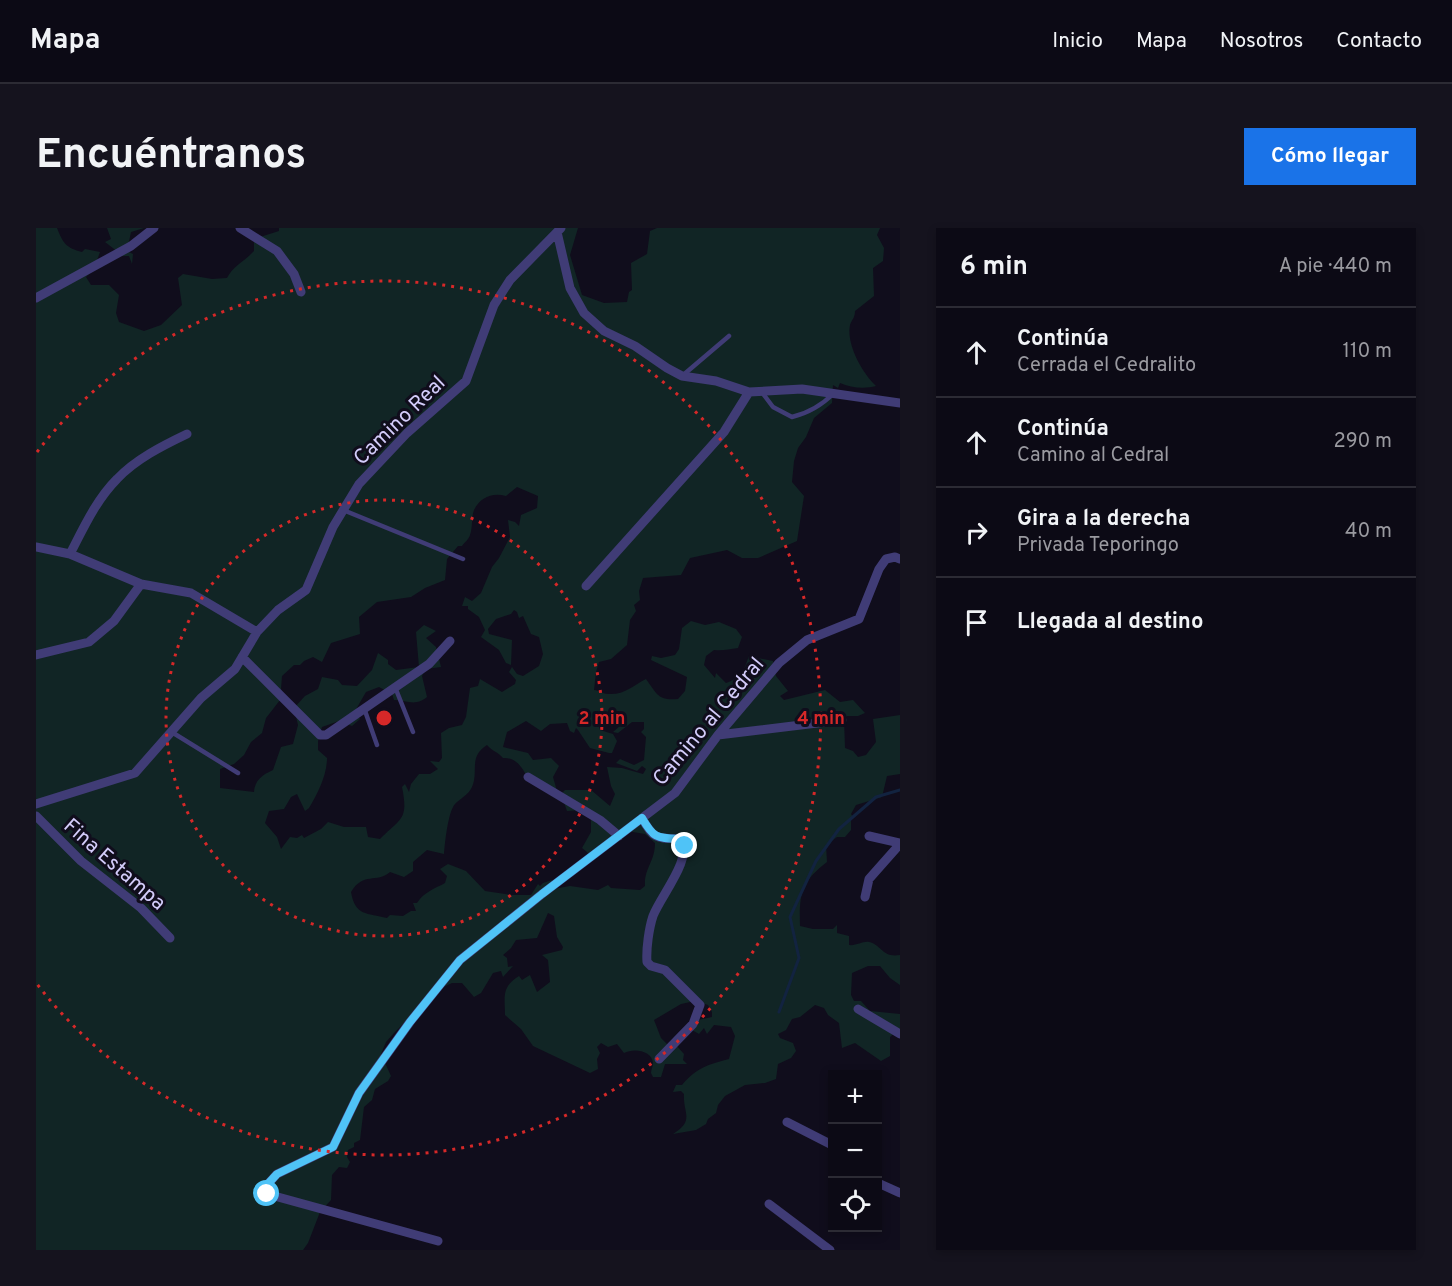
<!DOCTYPE html>
<html lang="es">
<meta charset="utf-8">
<style>
body{margin:0;font-family:Overpass,sans-serif;background:#15131e;color:#f1f3f6}
.controls{position:absolute;right:18px;bottom:18px;display:grid;overflow:hidden;border-radius:0px;box-shadow:0 3px 9px #0003}
.controls button{width:54px;height:54px;display:grid;place-items:center;padding:0;border:0;border-bottom:2px solid #2c2b34;background:#0c0a15;color:#f1f3f6;font:30px sans-serif}
.stop{position:absolute;width:18px;height:18px;margin:-14px;border:4px solid #4fc3f7;border-radius:50%;background:#fff}
.stop.end{background:#4fc3f7;border-color:#fff;box-shadow:0 2px 6px #0008}
.list{margin:0;padding:0;list-style:none}
h2{display:flex;justify-content:space-between;align-items:center;height:78px;margin:0;padding:0 24px;font-size:26px}
h2 small{font-size:20px;font-weight:400;color:#9a9aa0}
.list li{display:grid;grid-template-columns:39px 1fr auto;gap:18px;align-items:center;box-sizing:border-box;height:90px;padding:0 24px;border-top:2px solid #2c2b34}
.list b{display:block;font-size:22px;white-space:nowrap}
.list p{margin:0;font-size:20px;white-space:nowrap;color:#9a9aa0}
.list em{font-size:20px;font-style:normal;color:#9a9aa0}
.icon{flex:none;width:33px;height:33px;fill:none;stroke:currentColor;stroke-width:2;stroke-linecap:round;stroke-linejoin:round}
.map{position:relative;flex:none;width:864px;height:1022px;overflow:hidden;border-radius:0px}
header{display:flex;align-items:center;gap:36px;box-sizing:border-box;height:84px;padding:0 30px;background:#0c0a15;border-bottom:2px solid #2c2b34}
header strong{font-size:28px}
nav{display:flex;gap:33px;margin-inline-start:auto;font-size:21px}
.intro{display:flex;align-items:center;justify-content:space-between;box-sizing:border-box;height:144px;padding:0 36px}
h1{margin:0;font-size:42px}
.button{padding:15px 27px;border-radius:0px;background:#1a73e8;color:#fff;font-size:21px;font-weight:700}
main{display:flex;gap:36px;padding:0 36px}
aside{flex:1;background:#0c0a15;border-radius:0px;box-shadow:0 3px 9px #0003}
.map>svg:first-child{display:block}
</style>
<header>
<strong>Mapa</strong>
<nav><a>Inicio</a><a>Mapa</a><a>Nosotros</a><a>Contacto</a></nav>
</header>
<div class="intro"><h1>Encuéntranos</h1><a class="button">Cómo llegar</a></div>
<main>
<div class="map">
<svg width="864" height="1022" viewBox="0 0 864 1022">
<rect width="100%" height="100%" fill="#100d1c"/>
<path fill="#112525" fill-rule="evenodd" d="M 0,0 L 21,0 C 27,15 30,20 46,24 L 49,21 L 64,24 L 58,41 L 50,49 L 55,57 L 73,57 L 83,67 L 80,85 L 83,94 L 108,103 L 125,97 L 146,77 L 142,50 L 147,46 L 176,51 L 191,50 C 197,38 209,33 218,23 L 218,9 L 224,9 L 243,3 L 243,0 L 542,0 L 534,27 L 546,67 L 568,75 L 591,74 L 593,64 L 596,62 L 595,35 L 611,26 L 614,3 L 621,0 L 844,0 L 841,7 L 848,20 L 847,33 L 837,40 L 838,68 L 819,83 C 819,90 816,91 814,97 C 810,116 826,145 840,158 C 829,161 815,160 804,155 L 802,160 L 797,157 L 796,175 L 778,190 L 770,209 L 762,220 L 758,233 L 756,254 L 768,268 L 761,313 L 722,330 L 706,330 L 691,322 L 654,330 L 645,347 L 607,350 L 603,363 L 604,372 L 598,377 L 600,383 L 594,392 L 591,417 L 575,431 L 563,434 L 560,444 L 558,462 C 563,462 567,466 572,466 C 589,467 596,458 610,451 C 621,466 622,473 642,471 L 649,463 L 651,449 L 615,432 L 616,428 L 625,430 L 639,427 L 643,421 L 646,400 L 655,393 L 669,397 L 683,394 L 700,401 L 706,409 L 702,420 C 693,421 687,423 678,422 L 670,428 L 668,437 L 679,450 L 680,445 L 690,455 C 706,449 707,444 713,428 L 737,433 L 740,448 L 752,463 L 744,468 L 748,472 L 789,462 L 804,474 L 817,472 L 829,485 L 822,488 L 811,488 L 808,491 L 809,520 L 817,523 L 822,529 L 830,527 L 840,514 L 837,491 L 864,487 L 864,546 L 851,548 L 846,569 L 820,577 L 815,586 L 817,589 L 815,591 L 815,602 L 809,609 L 801,609 L 790,617 L 791,634 C 765,654 763,666 764,698 L 777,701 L 797,701 L 801,697 L 801,705 L 813,708 L 813,717 C 820,718 827,713 833,714 C 846,717 846,730 864,727 L 864,757 L 854,750 L 844,738 L 832,738 L 816,745 L 815,767 L 818,773 L 825,773 L 834,783 L 864,786 L 864,800 L 854,809 L 854,828 L 845,833 L 819,815 L 806,820 L 803,795 L 792,787 L 788,780 L 779,777 L 764,789 L 756,791 L 750,802 L 742,806 L 744,810 L 757,815 L 760,823 L 755,830 L 742,836 L 740,851 L 729,855 L 709,857 L 689,868 L 682,877 L 680,885 L 672,891 L 670,896 L 660,902 L 637,906 C 659,892 647,886 648,866 L 645,863 L 637,864 L 640,857 L 646,857 C 661,839 672,837 693,831 L 699,808 L 695,799 L 678,797 L 671,806 L 668,800 L 663,806 L 656,802 L 662,792 L 676,789 L 676,784 L 672,777 L 669,776 L 666,779 L 659,773 L 645,776 L 618,792 L 625,810 L 631,816 L 639,816 L 648,826 L 647,832 L 651,836 L 629,836 L 625,849 L 617,849 L 615,845 C 615,842 617,838 617,835 C 616,822 597,820 588,825 L 581,816 L 572,819 L 565,815 L 561,819 L 564,825 L 561,831 L 562,841 L 554,845 L 497,818 L 485,801 L 469,787 C 469,769 465,759 483,748 L 486,752 L 494,747 L 501,764 L 514,754 L 512,732 L 506,727 L 526,722 L 527,719 L 521,709 L 518,688 L 512,685 L 501,710 L 480,712 L 475,720 L 467,727 L 471,730 L 472,739 L 477,738 L 467,749 L 465,743 L 457,745 L 445,765 L 438,769 L 426,755 L 416,755 L 401,762 L 358,805 L 350,814 L 345,826 L 355,848 L 352,853 L 339,861 L 336,872 L 328,879 L 324,912 L 318,915 L 318,919 L 312,922 L 311,929 L 314,934 L 311,940 L 303,939 L 296,947 L 295,972 L 284,984 L 272,1015 L 267,1022 L 0,1022 ZM 481,259 L 502,268 L 501,280 L 485,287 L 483,298 L 479,294 L 472,292 L 474,309 L 463,330 L 456,339 L 445,365 L 436,373 L 429,369 L 426,378 L 432,378 L 432,381 L 443,389 L 449,402 L 445,409 L 463,422 L 470,435 L 475,437 L 476,412 L 453,406 L 452,401 L 460,391 L 475,386 L 478,382 L 481,384 L 483,390 L 487,388 L 495,406 L 503,409 L 507,426 L 503,438 L 487,448 L 481,446 L 476,439 L 473,444 L 480,452 L 479,456 L 466,464 L 444,451 L 442,458 L 434,460 L 430,489 L 426,497 L 413,500 L 405,505 L 406,530 L 403,534 L 394,533 L 402,541 L 394,546 L 383,546 L 375,556 L 373,564 L 369,556 L 366,559 C 373,593 364,590 344,611 L 332,609 L 330,599 L 308,599 L 292,594 L 285,601 L 268,610 L 266,607 L 261,610 L 254,609 L 245,621 L 241,609 L 229,595 L 233,583 L 248,581 L 255,569 L 261,566 L 269,583 L 273,580 C 282,565 291,547 291,530 L 282,522 L 282,513 L 286,499 L 303,493 L 316,498 L 324,491 L 319,483 L 330,464 L 343,459 L 356,466 L 358,472 C 371,472 379,479 391,469 L 386,448 L 390,441 L 405,439 L 400,419 L 390,410 L 400,403 L 388,397 L 380,404 C 381,416 382,427 383,439 L 360,442 L 352,436 L 352,432 L 342,425 L 336,442 L 321,458 L 306,457 L 302,452 L 286,449 L 282,461 L 269,468 L 258,480 L 262,497 L 257,516 L 245,519 L 237,542 C 226,547 219,552 218,564 L 184,560 L 184,541 L 198,536 L 208,527 L 215,514 L 226,505 L 230,490 L 248,467 L 245,461 L 246,448 L 258,437 L 264,437 L 268,433 L 277,429 L 286,434 L 295,415 L 324,406 L 323,389 L 341,374 L 375,369 L 389,360 L 409,352 L 411,331 L 422,318 L 426,318 C 428,315 433,311 434,307 C 437,299 435,290 438,282 C 444,269 457,264 470,268 ZM 574,492 L 585,497 L 577,504 L 582,505 L 596,494 L 608,494 L 608,501 L 605,504 L 610,509 L 608,532 L 598,537 L 584,531 L 580,535 L 601,543 L 606,538 L 610,541 L 607,546 L 586,540 L 571,539 L 575,558 L 579,566 L 574,578 L 555,562 L 529,562 L 525,566 L 531,583 L 546,582 L 555,590 L 555,604 L 546,620 L 551,624 L 553,628 L 591,603 L 609,606 L 619,615 C 619,634 608,640 609,658 L 604,662 L 575,660 L 572,657 L 562,662 L 534,658 L 517,661 L 516,652 L 507,655 L 504,658 L 502,656 L 495,667 L 475,667 L 449,663 L 430,643 L 412,636 L 404,641 L 411,648 L 409,655 C 398,661 388,664 381,675 L 377,675 L 380,683 L 375,683 L 367,688 L 354,687 L 351,690 C 331,685 319,688 315,664 C 328,643 340,656 354,644 L 368,649 L 377,643 L 377,634 L 391,622 L 408,626 C 409,614 412,584 419,576 C 424,571 433,566 436,559 C 443,543 432,529 451,517 C 456,523 462,524 467,530 C 480,529 487,540 492,551 L 521,563 L 517,549 L 523,538 L 515,530 L 497,532 L 492,525 L 467,519 L 471,504 L 490,493 L 505,503 L 514,496 L 531,495 L 534,503 L 538,505 L 540,500 L 542,502 L 554,520 L 573,525 L 576,525 L 581,513 L 577,506 L 564,502 L 562,496 L 565,497 L 566,494 L 571,495 Z
M 71,0 L 108,0 L 95,4 L 91,23 L 97,26 L 96,36 L 93,28 L 82,28 L 82,24 L 69,14 L 75,11 Z"/>
<g fill="none" stroke-linecap="round" stroke-linejoin="round">
<path stroke="#122340" stroke-width="3" d="M 743,784 L 763,730 L 754,689 L 780,633 L 803,601 L 840,569 L 864,562"/>
<path stroke="#403c76" stroke-width="4.5" d="M 646,148 L 693,108
M 725,163 L 737,179 L 756,189 C 773,185 785,178 798,165
M 307,282 L 427,331
M 359,459 L 377,504
M 328,480 L 341,517
M 134,503 L 202,545"/>
<path stroke="#403c76" stroke-width="9" d="M 204,0 L 241,23 L 258,46 L 265,64
M 521,4 L 534,60 L 548,85 L 568,103 L 599,118 L 631,140 L 646,148 L 680,153 L 713,164 L 766,161 L 864,175
M 0,70 L 95,18 L 118,0
M 0,319 L 34,326 L 105,356 L 155,365 L 221,404
M 34,326 C 47,301 60,272 81,251 C 100,231 126,218 151,206
M 550,358 L 688,204 L 713,164
M 0,427 L 53,414 L 78,393 L 105,356
M 206,429 L 284,507 L 290,507 L 393,436 L 414,413
M 682,507 L 806,492
M 492,549 L 564,592 L 583,608
M 0,576 L 99,545 L 165,470 L 199,441 L 221,404 L 242,382 L 270,362 L 297,299 L 323,256 L 371,205 L 430,153 L 458,77 L 474,52 L 525,0
M 0,588 L 45,633 L 105,680 L 134,710
M 606,590 C 618,612 620,610 645,611 C 657,631 625,667 617,688 C 613,700 610,721 611,734 L 615,738 L 629,742 L 664,777 L 657,796 L 623,831
M 833,608 L 864,615
M 829,669 L 833,651 L 864,616
M 822,781 L 864,806
M 751,894 L 796,917
M 842,955 L 864,965
M 733,976 L 794,1022
M 402,1013 L 231,966 L 230,958 L 241,946 L 297,919 L 323,865 L 374,794 L 424,732 L 506,666 L 639,565 L 682,507 L 743,435 L 771,412 L 823,391 L 843,341 L 850,331 L 859,329 L 864,331"/>
</g>
<g fill="none" stroke-linecap="round" stroke-linejoin="round">
<path stroke="#4fc3f7" stroke-width="8" d="M 231,966 L 230,958 L 241,946 L 297,919 L 323,865 L 374,794 L 424,732 L 506,666 L 606,590 C 618,611 621,610 645,611 L 649,618"/>
</g>
<g fill="none" stroke="#d62828" stroke-width="3" stroke-dasharray="3 6">
<circle cx="348" cy="490" r="218"/>
<path d="M1 224A437 437 0 1 1 1 756"/>
</g>
<g text-anchor="middle" stroke-width="6" stroke-linejoin="round" paint-order="stroke">
<g font-size="21" fill="#d3ccfa" stroke="#100d1c">
<text transform="translate(363 192) rotate(-44)" y="7">Camino Real</text>
<text transform="translate(672 493) rotate(-50)" y="7">Camino al Cedral</text>
<text transform="translate(79 636) rotate(41)" y="7">Fina Estampa</text>
</g>
</g>
<circle cx="348" cy="490" r="9" fill="#d62828" stroke="#100d1c" stroke-width="3"/>
<g font-size="18" text-anchor="middle" font-weight="bold" fill="#d62828" stroke="#100d1c" stroke-width="6" stroke-linejoin="round" paint-order="stroke">
<text x="566" y="496">2 min</text>
<text x="785" y="496">4 min</text>
</g>
</svg>
<div class="controls">
<button>+</button>
<button>−</button>
<button><svg class="icon" aria-label="locate" viewBox="0 0 24 24"><circle cx="12" cy="12" r="6"/><path d="M12 2v4M12 18v4M2 12h4M18 12h4"/></svg></button>
</div>
<div class="stop" style="left:231px;top:966px"></div>
<div class="stop end" style="left:649px;top:618px"></div>
</div>
<aside>
<h2>6 min<small>A pie · 440 m</small></h2>
<ul class="list">
<li><svg class="icon" aria-label="ahead" viewBox="0 0 24 24"><path d="M12 20V5M6 11l6-6 6 6"/></svg><div><b>Continúa</b><p>Cerrada el Cedralito</p></div><em>110 m</em></li>
<li><svg class="icon" aria-label="ahead" viewBox="0 0 24 24"><path d="M12 20V5M6 11l6-6 6 6"/></svg><div><b>Continúa</b><p>Camino al Cedral</p></div><em>290 m</em></li>
<li><svg class="icon" aria-label="right" viewBox="0 0 24 24"><path d="M7 20v-9h11M14 6l5 5-5 5"/></svg><div><b>Gira a la derecha</b><p>Privada Teporingo</p></div><em>40 m</em></li>
<li><svg class="icon" aria-label="arrive" viewBox="0 0 24 24"><path d="M6 21V4h12l-3 4 3 4H6"/></svg><div><b>Llegada al destino</b></div></li>
</ul>
</aside>
</main>
